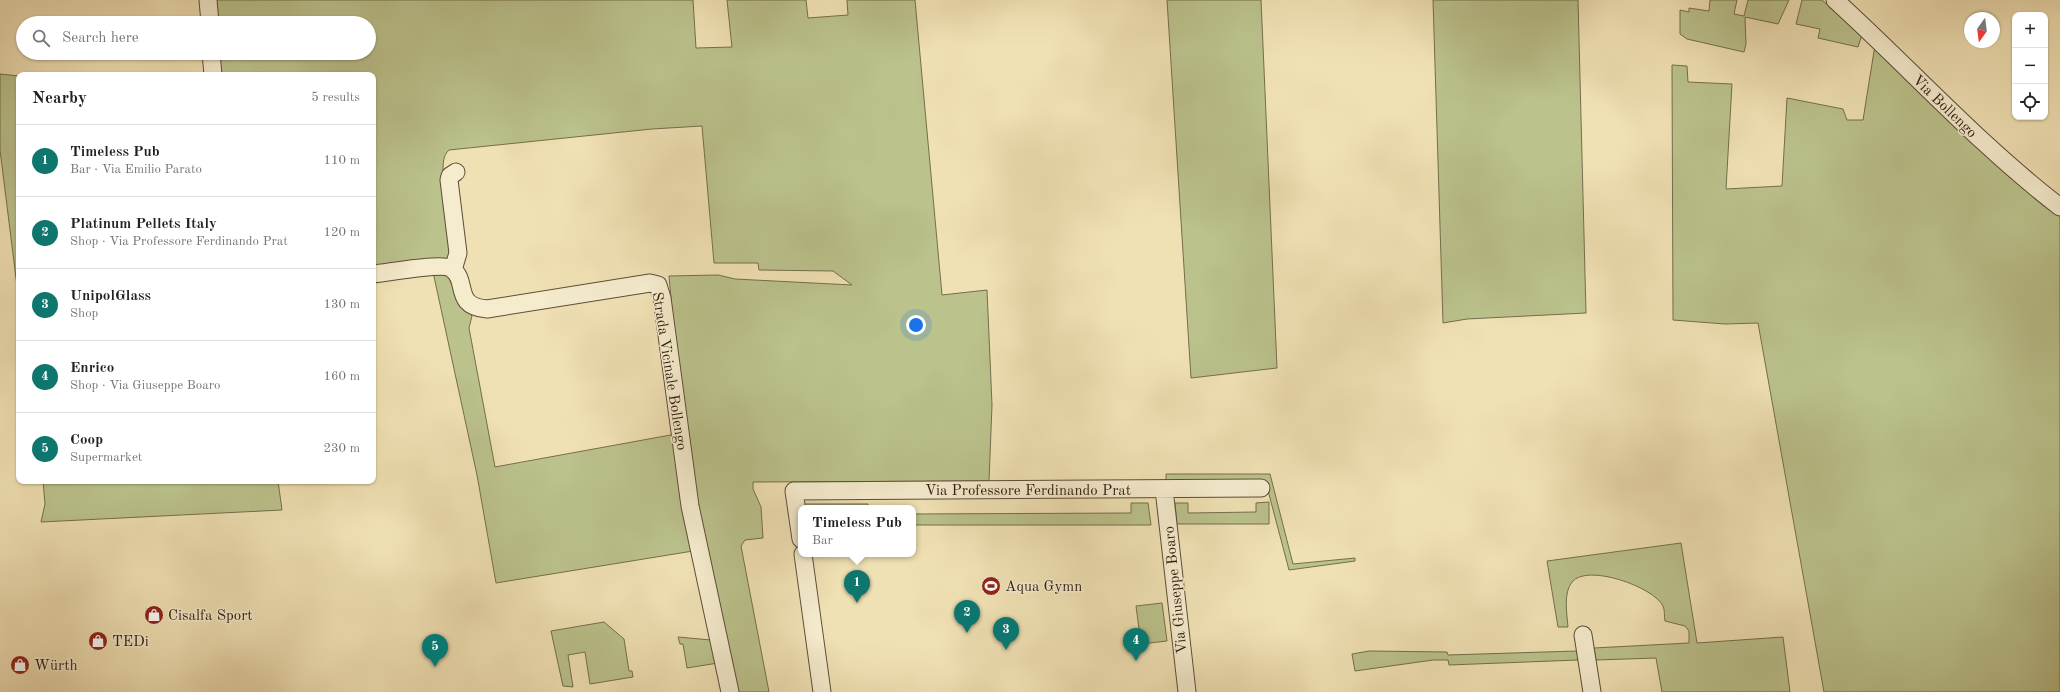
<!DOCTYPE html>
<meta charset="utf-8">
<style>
body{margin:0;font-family:"Old Standard TT",serif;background:#f6f6f6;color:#202124}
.controls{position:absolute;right:12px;top:12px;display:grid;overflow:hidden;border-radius:8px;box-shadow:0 1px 3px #0004}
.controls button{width:36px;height:36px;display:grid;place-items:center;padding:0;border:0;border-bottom:1px solid #e0e0e0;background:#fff;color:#202124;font:20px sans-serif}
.compass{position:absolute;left:1964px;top:12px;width:36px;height:36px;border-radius:50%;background:#fff;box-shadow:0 1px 3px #0004;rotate:194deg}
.you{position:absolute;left:916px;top:325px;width:14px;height:14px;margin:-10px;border:3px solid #fff;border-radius:50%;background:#1a73e8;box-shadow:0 0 0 6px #1a73e833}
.badge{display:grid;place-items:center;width:26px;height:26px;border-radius:50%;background:#0f766e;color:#fff;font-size:13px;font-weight:700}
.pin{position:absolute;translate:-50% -33px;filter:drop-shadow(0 1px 2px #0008)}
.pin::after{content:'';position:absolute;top:21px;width:14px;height:12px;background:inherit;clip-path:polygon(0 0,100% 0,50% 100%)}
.popup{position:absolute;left:798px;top:505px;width:118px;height:52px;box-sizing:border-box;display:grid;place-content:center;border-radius:8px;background:#fff;filter:drop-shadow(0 1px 3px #0005);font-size:13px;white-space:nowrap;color:#757577}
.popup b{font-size:15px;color:#202124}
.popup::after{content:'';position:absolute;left:50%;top:100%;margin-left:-8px;border:8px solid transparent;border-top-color:#fff}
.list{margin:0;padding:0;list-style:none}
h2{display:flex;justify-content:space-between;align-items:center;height:52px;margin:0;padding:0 16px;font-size:17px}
h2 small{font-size:13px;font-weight:400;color:#757577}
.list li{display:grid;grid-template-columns:26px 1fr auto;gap:12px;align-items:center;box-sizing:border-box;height:72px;padding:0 16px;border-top:1px solid #e0e0e0}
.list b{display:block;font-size:15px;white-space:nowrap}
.list p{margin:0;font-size:13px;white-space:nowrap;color:#757577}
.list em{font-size:13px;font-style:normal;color:#757577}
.icon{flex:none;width:22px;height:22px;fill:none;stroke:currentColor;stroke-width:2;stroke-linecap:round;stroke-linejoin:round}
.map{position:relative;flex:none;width:2060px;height:692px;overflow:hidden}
.search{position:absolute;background:#fff;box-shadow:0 1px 3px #0004;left:16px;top:16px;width:360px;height:44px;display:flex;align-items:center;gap:10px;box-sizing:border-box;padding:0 14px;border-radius:22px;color:#757577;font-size:15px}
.panel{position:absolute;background:#fff;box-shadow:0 1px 3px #0004;left:16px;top:72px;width:360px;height:412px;border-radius:8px}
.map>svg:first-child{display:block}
</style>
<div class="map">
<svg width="2060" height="692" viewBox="0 0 2060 692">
<rect width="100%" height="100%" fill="#f0e1b4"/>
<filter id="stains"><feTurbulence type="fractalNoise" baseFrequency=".005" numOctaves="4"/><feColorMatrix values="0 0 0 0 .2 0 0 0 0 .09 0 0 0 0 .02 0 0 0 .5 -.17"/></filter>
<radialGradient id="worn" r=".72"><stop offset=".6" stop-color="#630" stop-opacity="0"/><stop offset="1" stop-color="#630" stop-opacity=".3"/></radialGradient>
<path fill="#bbc28c" stroke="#746e4c" d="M 212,0 L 693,0 L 696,48 L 732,47 L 727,0 L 806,0 L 808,18 L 848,15 L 847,0 L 915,0 L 942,295 L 987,290 L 992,405 L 989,481 L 753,482 L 753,489 L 761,507 L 763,538 L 745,540 L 741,546 L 769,692 L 736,692 L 702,553 L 682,419 L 669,276 L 718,275 L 735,279 L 852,285 L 833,271 L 759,270 L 758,263 L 714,263 L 702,126 L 652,129 L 449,150 C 443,155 443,164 443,172 L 452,259 L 373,271 L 373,75 L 217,75 L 216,53 L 369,53 L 369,23 L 214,23 Z
M 1167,0 L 1261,0 L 1277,368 L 1191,378 Z
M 1433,0 L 1578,0 L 1586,313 L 1467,319 L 1443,323 Z
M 1710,0 L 1737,0 L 1734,14 L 1744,16 L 1748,0 L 1789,0 L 1778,24 L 1745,17 L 1746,44 L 1744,52 L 1687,39 L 1680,34 L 1680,10 L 1689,12 L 1689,8 L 1709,11 Z
M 1802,0 L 1822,0 L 1862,35 L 1858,47 L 1818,38 L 1820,29 L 1796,24 Z
M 1875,45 L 2060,212 L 2060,692 L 1824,692 L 1758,323 L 1725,324 L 1673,320 L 1672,65 L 1687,66 L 1688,82 L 1732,84 L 1726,189 L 1782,186 L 1787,98 L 1843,109 L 1847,120 L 1863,120 Z
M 0,74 L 19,76 L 19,302 L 0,150 Z
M 433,272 L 449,276 L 461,305 L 472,316 L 469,328 L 495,467 L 676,434 L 693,551 L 496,583 L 477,475 Z
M 1166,474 L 1270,474 L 1293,564 L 1355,558 L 1355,561 L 1289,570 L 1266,483 L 1166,482 Z
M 43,481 L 278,481 L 282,510 L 41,522 L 45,504 Z
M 1269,502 L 1269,524 L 1177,524 L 1175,503 L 1188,503 L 1188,513 L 1256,512 L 1256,503 Z
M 1131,503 L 1148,503 L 1151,525 L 913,525 L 913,514 L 1131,513 Z
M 800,504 L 868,504 L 868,508 L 801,508 Z
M 1681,543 L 1697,643 L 1783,637 L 1790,692 L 1662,692 L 1656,658 L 1596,660 L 1594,648 L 1689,643 L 1689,631 L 1685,626 L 1665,621 C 1664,617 1665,610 1663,606 C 1654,587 1587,563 1572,582 C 1563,593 1567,614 1568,627 L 1558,627 L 1547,561 Z
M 1162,603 L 1167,641 L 1141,644 L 1136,606 Z
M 604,622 L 624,639 L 629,671 L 632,671 L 633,677 L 590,684 L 585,652 L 568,655 L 573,687 L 563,686 L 551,631 Z
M 678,637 L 711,640 L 718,663 L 687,668 L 683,644 L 680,644 Z
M 1369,651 L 1447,652 L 1448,655 L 1577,651 L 1578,660 L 1449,665 L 1448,660 L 1433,660 L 1355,671 L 1352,654 Z"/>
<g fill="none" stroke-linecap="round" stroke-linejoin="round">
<defs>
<path id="minor" d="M 208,0 L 210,23
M 1835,0 C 1911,69 1978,144 2060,207
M 211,53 L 213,75
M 453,270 L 458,253 L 449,180 L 450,176 L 456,172
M 373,274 C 387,273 443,262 452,269 C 469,281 452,306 487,309 L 650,283 L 658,285 L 662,298 L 690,506 L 730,692
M 1164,489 L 1187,692
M 801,539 L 794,491 L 1261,488
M 803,554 L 822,692
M 1583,635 L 1592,692"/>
</defs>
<use href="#minor" stroke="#5e4c37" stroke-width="19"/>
<use href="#minor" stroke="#f5ecce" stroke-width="17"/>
</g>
<defs>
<symbol id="stadium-disc" viewBox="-11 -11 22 22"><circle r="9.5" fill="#8f2418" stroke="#f5ecce"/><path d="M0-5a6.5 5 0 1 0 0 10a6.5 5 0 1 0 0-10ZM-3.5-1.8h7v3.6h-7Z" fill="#fff"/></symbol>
<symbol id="shop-disc" viewBox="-11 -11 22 22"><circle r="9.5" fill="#8f2418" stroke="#f5ecce"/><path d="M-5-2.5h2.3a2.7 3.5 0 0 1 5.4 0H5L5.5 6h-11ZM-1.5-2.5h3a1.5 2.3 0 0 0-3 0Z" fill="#fff"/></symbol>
</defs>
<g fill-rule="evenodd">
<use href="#stadium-disc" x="980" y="575" width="22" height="22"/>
<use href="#shop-disc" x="143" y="604" width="22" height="22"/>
<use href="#shop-disc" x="87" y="630" width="22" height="22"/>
<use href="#shop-disc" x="9" y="654" width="22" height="22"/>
</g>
<g text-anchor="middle" stroke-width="3" stroke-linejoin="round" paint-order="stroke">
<g font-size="15" fill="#2e1a0d" stroke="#f5ecce">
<text transform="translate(1945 106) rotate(44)" y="5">Via Bollengo</text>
<text transform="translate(670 371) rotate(81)" y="5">Strada Vicinale Bollengo</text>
<text x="1028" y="495">Via Professore Ferdinando Prat</text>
<text transform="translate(1175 590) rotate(-96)" y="5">Via Giuseppe Boaro</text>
</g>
<g font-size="15" fill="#2e1a0d" stroke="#f5ecce" text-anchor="start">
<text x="1005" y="591">Aqua Gymn</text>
<text x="168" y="620">Cisalfa Sport</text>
<text x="112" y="646">TEDi</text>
<text x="34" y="670">Würth</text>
</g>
</g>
<rect width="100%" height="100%" filter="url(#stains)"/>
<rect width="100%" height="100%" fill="url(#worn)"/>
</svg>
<div class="controls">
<button>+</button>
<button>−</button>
<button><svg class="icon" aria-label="locate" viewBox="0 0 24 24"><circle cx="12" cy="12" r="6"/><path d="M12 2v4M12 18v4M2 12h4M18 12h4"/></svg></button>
</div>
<svg class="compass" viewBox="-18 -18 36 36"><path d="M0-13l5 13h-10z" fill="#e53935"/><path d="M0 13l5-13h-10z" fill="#757577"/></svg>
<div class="you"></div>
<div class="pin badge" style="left:857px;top:603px">1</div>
<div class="popup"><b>Timeless Pub</b>Bar</div>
<div class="pin badge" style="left:967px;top:633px">2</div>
<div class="pin badge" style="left:1006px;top:650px">3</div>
<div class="pin badge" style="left:1136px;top:661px">4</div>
<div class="pin badge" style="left:435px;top:667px">5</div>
<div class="search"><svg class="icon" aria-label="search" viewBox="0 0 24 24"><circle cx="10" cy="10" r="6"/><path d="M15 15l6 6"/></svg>Search here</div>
<section class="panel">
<h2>Nearby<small>5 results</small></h2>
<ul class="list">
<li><span class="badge">1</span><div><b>Timeless Pub</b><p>Bar · Via Emilio Parato</p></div><em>110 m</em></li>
<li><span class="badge">2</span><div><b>Platinum Pellets Italy</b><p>Shop · Via Professore Ferdinando Prat</p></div><em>120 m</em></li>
<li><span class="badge">3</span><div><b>UnipolGlass</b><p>Shop</p></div><em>130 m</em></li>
<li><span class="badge">4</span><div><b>Enrico</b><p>Shop · Via Giuseppe Boaro</p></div><em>160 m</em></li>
<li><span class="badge">5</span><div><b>Coop</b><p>Supermarket</p></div><em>230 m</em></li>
</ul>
</section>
</div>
